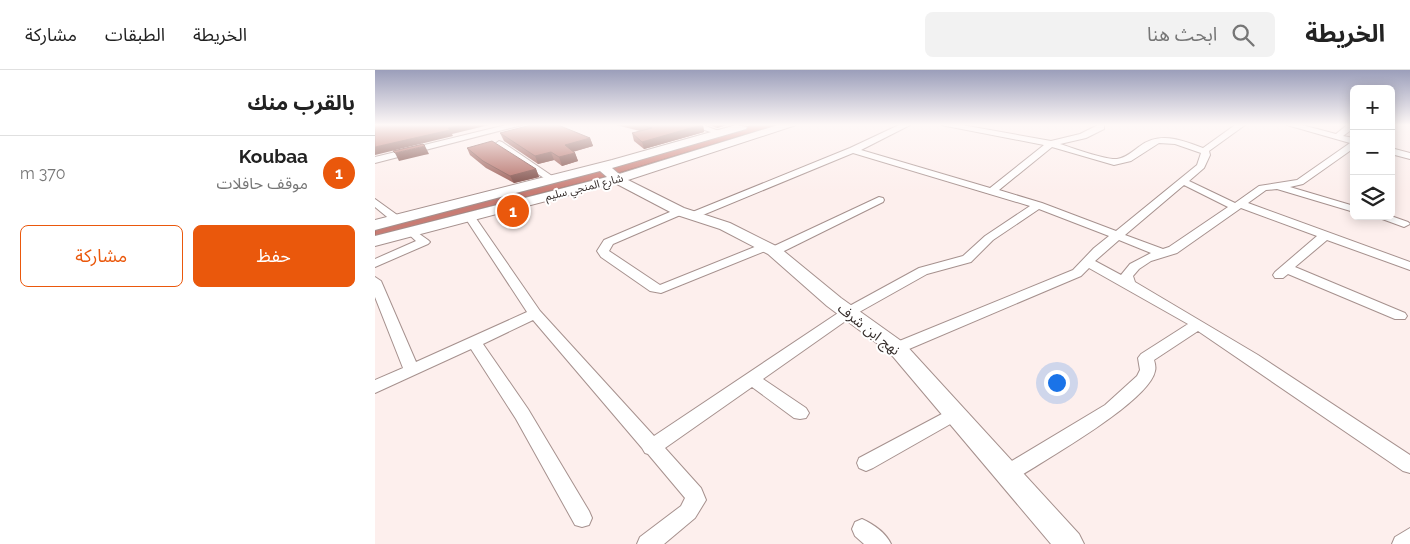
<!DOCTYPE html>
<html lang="ar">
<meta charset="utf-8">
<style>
body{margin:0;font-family:Raleway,"Noto Sans Arabic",sans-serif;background:#f2f2f2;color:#222;direction:rtl}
.controls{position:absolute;right:15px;top:15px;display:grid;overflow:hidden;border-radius:8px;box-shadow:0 2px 12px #0003}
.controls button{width:45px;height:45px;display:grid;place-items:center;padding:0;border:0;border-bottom:1px solid #e0e0e0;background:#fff;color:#222;font:25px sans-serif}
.you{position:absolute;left:681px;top:312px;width:18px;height:18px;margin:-12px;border:4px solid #fff;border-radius:50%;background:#1a73e8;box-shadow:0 0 0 8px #1a73e833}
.badge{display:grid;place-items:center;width:32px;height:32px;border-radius:50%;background:#ea580c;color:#fff;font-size:16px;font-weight:700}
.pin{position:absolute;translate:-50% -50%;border:2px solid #fff;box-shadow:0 1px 5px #0006}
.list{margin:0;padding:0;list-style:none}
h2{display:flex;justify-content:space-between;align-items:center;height:65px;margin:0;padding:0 20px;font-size:21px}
h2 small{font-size:16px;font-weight:400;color:#767676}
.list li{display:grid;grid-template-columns:32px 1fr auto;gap:15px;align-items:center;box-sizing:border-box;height:75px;padding:0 20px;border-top:1px solid #e0e0e0}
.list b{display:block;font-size:19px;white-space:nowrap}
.list p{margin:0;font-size:16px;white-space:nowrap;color:#767676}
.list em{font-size:16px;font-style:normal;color:#767676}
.actions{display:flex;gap:10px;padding:15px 20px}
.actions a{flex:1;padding:11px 0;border:1px solid #ea580c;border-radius:8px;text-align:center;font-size:18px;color:#ea580c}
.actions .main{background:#ea580c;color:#fff}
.icon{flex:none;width:28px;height:28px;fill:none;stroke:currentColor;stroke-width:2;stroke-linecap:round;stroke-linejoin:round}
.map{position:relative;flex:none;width:1035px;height:474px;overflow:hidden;direction:ltr}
header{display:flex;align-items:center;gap:30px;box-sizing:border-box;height:70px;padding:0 25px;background:#fff;border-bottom:1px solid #e0e0e0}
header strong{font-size:24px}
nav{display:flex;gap:28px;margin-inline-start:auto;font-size:18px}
.search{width:350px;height:45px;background:#f2f2f2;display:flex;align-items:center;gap:12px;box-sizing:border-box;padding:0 18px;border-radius:8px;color:#767676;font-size:19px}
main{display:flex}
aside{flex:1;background:#fff}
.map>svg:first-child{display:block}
</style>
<header>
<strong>الخريطة</strong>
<div class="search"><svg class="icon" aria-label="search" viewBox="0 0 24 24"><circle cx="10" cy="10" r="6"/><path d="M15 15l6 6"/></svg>ابحث هنا</div>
<nav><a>الخريطة</a><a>الطبقات</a><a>مشاركة</a></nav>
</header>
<main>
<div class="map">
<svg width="1035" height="474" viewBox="0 0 1035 474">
<rect width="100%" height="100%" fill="#fdefed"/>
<path fill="#c87c74" stroke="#9c655e" d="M 378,55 L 402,55 L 237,105 L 0,166 L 0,157 Z"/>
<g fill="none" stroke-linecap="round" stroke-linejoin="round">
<defs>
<path id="street" d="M 131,55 L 147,55 L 0,93 L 0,87 Z
M 314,55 L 328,55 L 349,63 L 345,65 Z
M 524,55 L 535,55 L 486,80 L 615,118 L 669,75 L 566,55 L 587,55 L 676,71 L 705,64 L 723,55 L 729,55 L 729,59 L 711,68 L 685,74 C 698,78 730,90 742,89 C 751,88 758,81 765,76 C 785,61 807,70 828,78 L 860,55 L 870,55 L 834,81 L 835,85 L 829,98 L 814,111 L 860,133 L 884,116 L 922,110 L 975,73 L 912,55 L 927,55 L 961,64 L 972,55 L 979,55 L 979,58 L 968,66 L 979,68 L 979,78 L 928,114 L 915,117 L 979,136 L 979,142 L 902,119 L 891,120 L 873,133 L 1035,192 L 1035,200 L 952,170 L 920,197 L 1030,243 L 1032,246 L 1030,249 L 1020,249 L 913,204 L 908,208 L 900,208 L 898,205 L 900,202 L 942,166 L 866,138 L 802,183 L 776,191 L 764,199 L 758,206 L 760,212 L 883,285 L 1035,385 L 1035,403 L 1028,401 L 823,261 L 779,290 C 780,293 781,298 780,301 C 774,332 668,391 639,410 L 632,412 L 625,410 L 622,404 L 625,398 L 730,335 L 762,306 L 765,300 L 763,288 L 766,284 L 813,254 L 714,198 L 706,206 L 527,282 L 517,282 L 514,278 L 517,274 L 698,200 L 719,178 L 734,166 L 664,139 L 618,170 L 596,192 L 552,204 L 479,245 L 388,309 L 431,338 L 434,343 L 431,348 L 425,349 L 419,348 L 377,317 L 290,378 L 326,418 L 331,430 L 320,448 L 289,474 L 262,474 L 265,467 L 306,436 L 310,428 L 273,384 L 270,383 L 267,378 L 158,250 L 108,274 L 153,339 L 214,441 L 217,448 L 214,455 L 207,457 L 200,455 L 141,349 L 96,279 L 0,323 L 0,310 L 28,298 L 0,227 L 0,207 L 6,211 L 41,292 L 152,242 L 89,146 L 94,143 L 98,144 L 165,241 L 279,366 L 469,239 L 544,198 L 588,186 L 610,166 L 655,136 L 478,83 L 323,147 L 315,147 L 314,145 L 315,143 L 475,78 ZM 784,73 L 800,74 L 826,83 L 822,95 L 741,161 L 667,133 L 624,120 L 677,77 L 739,95 L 756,91 ZM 809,115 L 853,137 L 794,177 L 788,179 L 750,165 ZM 744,170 L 776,183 L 755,194 L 746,205 L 720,191 Z
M 124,71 L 127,72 L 183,110 L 181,112 L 175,112 L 121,76 L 120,74 Z
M 1016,78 L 1035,83 L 1035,89 L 1016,84 Z
M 504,127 L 508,128 L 509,130 L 508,132 L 403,184 L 395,184 L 393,181 L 395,179 L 286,223 L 275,221 L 226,187 L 222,181 L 229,170 L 302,139 L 310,139 L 311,141 L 310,143 L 238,174 L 234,181 L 285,215 L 387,174 L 395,174 L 397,176 L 395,178 Z
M 0,129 L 25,147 L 26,149 L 25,151 L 17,151 L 0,137 Z
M 999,146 L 1016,146 L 1033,152 L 1035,154 L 1029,157 Z
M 36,158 L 53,170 L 55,172 L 53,174 L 0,197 L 0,189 L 41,171 L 30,161 Z
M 580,337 L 586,338 L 589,343 L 586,348 L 498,398 L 491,401 L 484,398 L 482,393 L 484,388 Z
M 487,449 C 498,454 511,463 516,474 L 489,474 L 480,466 L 477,459 L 480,452 Z
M 1035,458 L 1035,474 L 1017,474 L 1020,467 Z"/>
<path id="secondary" d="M 361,55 L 372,57 L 371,59 L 237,98 L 244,104 L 403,55 L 421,55 L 253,110 L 309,138 L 355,153 L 405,178 L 466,228 L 529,273 L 704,464 L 709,474 L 676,474 L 515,283 L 452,236 L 393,184 L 345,159 L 299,144 L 240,113 L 0,176 L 0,166 L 232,107 L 225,101 L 0,160 L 0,150 L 237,90 Z"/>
</defs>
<use href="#street" stroke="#a6918e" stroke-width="2"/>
<use href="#secondary" stroke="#a6918e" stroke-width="2"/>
<use href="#street" fill="#fff" fill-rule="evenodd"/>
<use href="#secondary" fill="#fff" fill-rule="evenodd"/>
</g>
<path fill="#965750" d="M 241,55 L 328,55 L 329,62 L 269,79 L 259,71 L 257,63 L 265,61 Z
M 334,55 L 352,55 L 342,58 Z
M 125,63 L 215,68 L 218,76 L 198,82 L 200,83 L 203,91 L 187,96 L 179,90 L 163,94 L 129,71 Z
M 92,78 L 161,99 L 164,107 L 139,113 L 111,98 L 95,85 Z"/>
<path fill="#7a4741" d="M 84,55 L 114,55 L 77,64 L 78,66 L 0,85 L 0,77 Z
M 326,55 L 328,55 L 329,62 L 269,79 L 267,72 Z
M 342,55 L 352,55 L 342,58 Z
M 215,68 L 218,76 L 193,83 L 190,75 Z
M 50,76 L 54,84 L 49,85 L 24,91 L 20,83 Z
M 176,82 L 179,90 L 163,94 L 160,86 Z
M 200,83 L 203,91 L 187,96 L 184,87 Z
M 161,99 L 164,107 L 139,113 L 135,106 Z"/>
<path fill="#ae655d" stroke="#7a4741" d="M 0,55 L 84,55 L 73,58 L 75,60 L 0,77 Z
M 156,55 L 183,55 L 215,68 L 190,75 L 200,83 L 184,87 L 176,82 L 160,86 L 125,63 Z
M 267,55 L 326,55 L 267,72 L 257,63 L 277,58 Z
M 117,71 L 161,99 L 135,106 L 108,91 L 92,78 Z
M 48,74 L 50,76 L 20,83 L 18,81 Z"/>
<linearGradient id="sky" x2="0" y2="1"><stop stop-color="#9b9eba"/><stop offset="0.45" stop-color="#fef8f7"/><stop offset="1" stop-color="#fef8f7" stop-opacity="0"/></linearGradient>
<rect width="1035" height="122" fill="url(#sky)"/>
<g text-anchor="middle" stroke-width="4" stroke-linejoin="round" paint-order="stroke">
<g font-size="11" fill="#362e2c" stroke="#fff">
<text transform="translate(209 117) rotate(-14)" y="4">شارع المنجي سليم</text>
</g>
<g font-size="14" fill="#362e2c" stroke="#fff">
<text transform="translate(494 259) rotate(38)" y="5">نهج ابن شرف</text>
</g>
</g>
</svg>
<div class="controls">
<button>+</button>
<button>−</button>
<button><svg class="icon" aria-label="layers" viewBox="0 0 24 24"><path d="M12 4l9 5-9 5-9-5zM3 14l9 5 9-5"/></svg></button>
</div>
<div class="you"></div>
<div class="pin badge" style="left:138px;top:141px">1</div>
</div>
<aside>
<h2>بالقرب منك<small></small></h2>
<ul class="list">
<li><span class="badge">1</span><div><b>Koubaa</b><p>موقف حافلات</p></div><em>370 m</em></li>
</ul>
<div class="actions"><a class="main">حفظ</a><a>مشاركة</a></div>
</aside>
</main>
